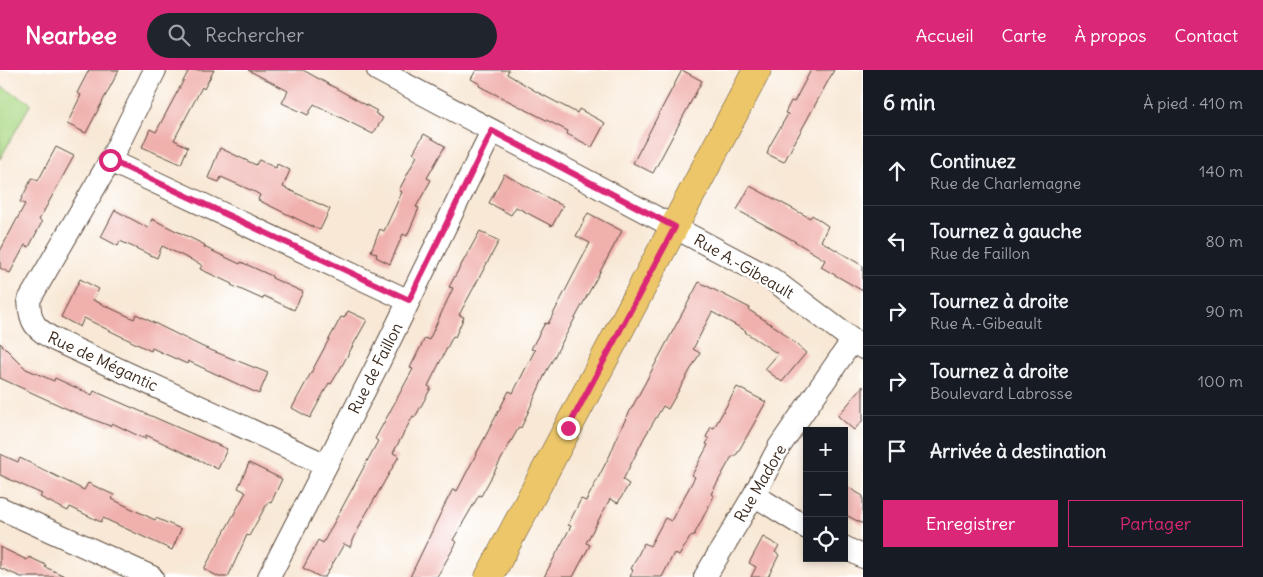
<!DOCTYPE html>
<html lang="fr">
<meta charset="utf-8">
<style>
body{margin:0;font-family:Delius,sans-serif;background:#20242c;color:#f1f3f6}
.controls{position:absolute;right:15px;bottom:15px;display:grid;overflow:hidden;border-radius:0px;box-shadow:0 2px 8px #0003}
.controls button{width:45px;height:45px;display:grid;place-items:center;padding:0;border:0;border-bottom:1px solid #363941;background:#171b24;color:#f1f3f6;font:25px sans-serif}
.stop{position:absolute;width:15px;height:15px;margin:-11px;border:4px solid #db2777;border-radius:50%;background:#fff}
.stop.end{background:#db2777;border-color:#fff;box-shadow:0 1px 5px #0008}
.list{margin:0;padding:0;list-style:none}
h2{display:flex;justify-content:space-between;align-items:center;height:65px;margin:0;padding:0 20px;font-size:21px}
h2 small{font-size:16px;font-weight:400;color:#9ea1a6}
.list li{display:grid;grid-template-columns:32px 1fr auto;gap:15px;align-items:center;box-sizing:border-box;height:70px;padding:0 20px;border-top:1px solid #363941}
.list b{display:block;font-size:19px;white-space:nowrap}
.list p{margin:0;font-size:16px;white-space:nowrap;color:#9ea1a6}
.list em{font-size:16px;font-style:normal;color:#9ea1a6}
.actions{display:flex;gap:10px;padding:15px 20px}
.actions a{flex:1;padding:11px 0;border:1px solid #db2777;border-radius:0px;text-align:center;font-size:18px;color:#db2777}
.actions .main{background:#db2777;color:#fff}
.icon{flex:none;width:28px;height:28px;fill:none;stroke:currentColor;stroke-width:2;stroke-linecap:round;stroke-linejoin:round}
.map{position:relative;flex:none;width:863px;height:507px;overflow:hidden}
header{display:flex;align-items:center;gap:30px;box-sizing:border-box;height:70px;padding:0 25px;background:#db2777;color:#fff}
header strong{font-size:24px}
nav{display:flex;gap:28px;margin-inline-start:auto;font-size:18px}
.search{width:350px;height:45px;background:#20242c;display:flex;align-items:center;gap:12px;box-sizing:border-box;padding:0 18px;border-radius:28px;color:#9ea1a6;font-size:19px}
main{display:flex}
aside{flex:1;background:#171b24}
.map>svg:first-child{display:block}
</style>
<header>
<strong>Nearbee</strong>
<div class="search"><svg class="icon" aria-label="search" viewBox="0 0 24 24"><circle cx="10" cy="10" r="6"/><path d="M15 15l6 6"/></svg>Rechercher</div>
<nav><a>Accueil</a><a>Carte</a><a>À propos</a><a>Contact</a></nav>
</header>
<main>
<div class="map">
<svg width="863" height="507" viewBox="0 0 863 507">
<rect width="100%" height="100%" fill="#fff"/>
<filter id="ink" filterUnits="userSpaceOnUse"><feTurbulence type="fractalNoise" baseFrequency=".02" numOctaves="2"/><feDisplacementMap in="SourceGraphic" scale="10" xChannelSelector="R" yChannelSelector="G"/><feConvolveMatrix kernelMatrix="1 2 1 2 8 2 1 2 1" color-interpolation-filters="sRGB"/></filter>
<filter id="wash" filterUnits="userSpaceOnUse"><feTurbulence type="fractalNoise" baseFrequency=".0096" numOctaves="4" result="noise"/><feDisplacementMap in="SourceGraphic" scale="20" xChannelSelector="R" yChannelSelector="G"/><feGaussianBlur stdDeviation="1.12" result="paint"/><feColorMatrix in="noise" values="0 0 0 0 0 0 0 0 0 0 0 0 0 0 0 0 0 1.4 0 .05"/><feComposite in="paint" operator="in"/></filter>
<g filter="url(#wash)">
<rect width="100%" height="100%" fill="#f8e8d5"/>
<path fill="#abd986" stroke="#738252" d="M 0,16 L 31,33 L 0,89 Z"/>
<g id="blocks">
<path fill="#f0b1ad" d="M 89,0 L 119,0 L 86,63 L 67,54 L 81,25 L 77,23 Z
M 189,0 L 214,0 L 204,19 L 202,17 L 174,70 L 188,77 L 181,94 L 142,77 L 150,59 L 156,62 Z
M 248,0 L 303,0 L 377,41 L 375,43 L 383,48 L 373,64 L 314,34 L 308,45 L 282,33 L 288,21 Z
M 476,0 L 509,0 L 507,4 L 537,22 L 577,43 L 579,39 L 605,53 L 592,77 L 567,64 L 568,61 L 479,16 L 480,14 L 471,9 Z
M 682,0 L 702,11 L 653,103 L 633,93 Z
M 811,0 L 834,0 L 784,92 L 767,84 L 769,77 L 788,44 L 785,43 L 791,31 L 794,32 Z
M 424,64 L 445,76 L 427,108 L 431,110 L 416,137 L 419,138 L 407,166 L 403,164 L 390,194 L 376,187 L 377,184 L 371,181 L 380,159 L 384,161 L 402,122 L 399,120 L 417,86 L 413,83 Z
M 56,77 L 74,86 L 39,150 L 42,152 L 29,177 L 25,175 L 10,203 L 0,198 L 0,181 L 25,134 L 20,132 L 32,108 L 38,111 Z
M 220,78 L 256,95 L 259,90 L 276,98 L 277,94 L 290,100 L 283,117 L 330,139 L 320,160 L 258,130 L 260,125 L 255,122 L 221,107 L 219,112 L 208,108 Z
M 504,104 L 563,136 L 552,156 L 516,137 L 511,145 L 489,133 Z
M 750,116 L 810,148 L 812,145 L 828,156 L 821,171 L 863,196 L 863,221 L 821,197 L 825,190 L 791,169 L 737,140 Z
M 115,140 L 148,158 L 152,149 L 205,175 L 204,177 L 240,194 L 241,192 L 272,206 L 272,208 L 303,222 L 294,240 L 264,226 L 262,229 L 231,215 L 232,214 L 200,199 L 202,195 L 162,176 L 157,188 L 120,171 L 118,176 L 101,167 Z
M 588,143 L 622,161 L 546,302 L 521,358 L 519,357 L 481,426 L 479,425 L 453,470 L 457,472 L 437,507 L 410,507 L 446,432 L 453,419 L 457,421 L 509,321 L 513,323 L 535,280 L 531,279 L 545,253 L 548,254 L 590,173 L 576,166 Z
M 480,161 L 499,171 L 459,245 L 464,247 L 455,267 L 453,266 L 428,316 L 431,318 L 415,347 L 413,346 L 393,383 L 399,386 L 362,451 L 350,477 L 344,474 L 325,507 L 320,507 L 303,498 L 318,470 L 323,473 L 378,371 L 375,369 L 413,299 L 410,298 L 425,268 L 429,270 L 453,218 L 449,217 Z
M 80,209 L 99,219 L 93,230 L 134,249 L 136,244 L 203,277 L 268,303 L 259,324 L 188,291 L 187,294 L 152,278 L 151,281 L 84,248 L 80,257 L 61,247 Z
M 699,212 L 750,238 L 749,240 L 780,260 L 806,283 L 782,312 L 765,299 L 778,284 L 745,262 L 746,261 L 712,242 L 693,279 L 700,283 L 668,339 L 663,336 L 644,368 L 623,410 L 629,414 L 618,433 L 610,429 L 586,473 L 590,475 L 573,507 L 544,507 L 571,456 L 568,455 L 581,429 L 586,431 L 610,385 L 621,358 Z
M 348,241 L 367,250 L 339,301 L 331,314 L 329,313 L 310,348 L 292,338 L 341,247 L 344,248 Z
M 0,273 L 26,299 L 54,311 L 55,308 L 92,325 L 94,321 L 227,379 L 218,399 L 146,365 L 145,369 L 112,353 L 110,356 L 74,342 L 0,308 Z
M 863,316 L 863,350 L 854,360 L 838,346 Z
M 737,317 L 766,332 L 737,384 L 731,388 L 711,424 L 714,426 L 693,467 L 691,466 L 679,486 L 674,483 L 662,507 L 630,507 L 633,500 L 631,499 L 644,473 L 650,476 L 665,448 L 671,451 L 695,407 L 692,405 L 708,375 L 706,374 L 709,369 L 706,367 L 711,357 L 714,358 Z
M 0,384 L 18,392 L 20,388 L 84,420 L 88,413 L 114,425 L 112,429 L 155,450 L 156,448 L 181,459 L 172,480 L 103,448 L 101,452 L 70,437 L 68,441 L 40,427 L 42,424 L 0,405 Z
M 249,393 L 282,409 L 271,433 L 268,432 L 249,466 L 247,465 L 228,507 L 219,507 L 204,499 L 246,422 L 238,418 Z
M 844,415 L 863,426 L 863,454 L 844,444 Z
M 763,467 L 779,476 L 775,482 L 779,485 L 768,507 L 751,507 L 756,497 L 749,493 Z
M 0,477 L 27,490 L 29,487 L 46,495 L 45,497 L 67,507 L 21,507 L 0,498 Z"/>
</g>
</g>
<g filter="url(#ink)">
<use href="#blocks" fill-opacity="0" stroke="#574639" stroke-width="1"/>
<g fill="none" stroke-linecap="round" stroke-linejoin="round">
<defs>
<path id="minor" d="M 155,0 L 110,91 L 29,230 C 30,254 35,258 55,270 L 326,395
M 378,0 L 772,209 L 863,278
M 110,91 L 409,231
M 754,425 L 807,458
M 0,438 L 152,507
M 844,477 L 863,487
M 269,507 L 380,290 L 492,61
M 705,507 L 754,425 L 779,377 L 852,271"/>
<path id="major" d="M 489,507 L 757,0"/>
</defs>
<use href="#minor" stroke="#574639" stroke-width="24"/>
<use href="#major" stroke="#574639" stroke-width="29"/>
<use href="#minor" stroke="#fff" stroke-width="22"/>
<use href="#major" stroke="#ecc669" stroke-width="28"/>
</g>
</g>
<g fill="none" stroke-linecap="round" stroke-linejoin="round" filter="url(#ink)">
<path stroke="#db2777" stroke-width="6" d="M 110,90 L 409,230 L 492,61 L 675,157 L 568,358"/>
</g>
<g text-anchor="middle" stroke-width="5" stroke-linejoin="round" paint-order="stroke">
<g font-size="16" fill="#3b2a1e" stroke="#fff">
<text transform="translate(744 196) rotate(30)" y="6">Rue A.-Gibeault</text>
<text transform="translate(103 291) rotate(25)" y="6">Rue de Mégantic</text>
<text transform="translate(375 298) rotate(-63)" y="6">Rue de Faillon</text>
<text transform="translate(760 413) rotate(-60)" y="6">Rue Madore</text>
</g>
</g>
</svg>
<div class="controls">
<button>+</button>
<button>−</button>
<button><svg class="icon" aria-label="locate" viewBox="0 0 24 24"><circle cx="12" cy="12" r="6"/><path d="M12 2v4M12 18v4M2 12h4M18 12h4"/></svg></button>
</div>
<div class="stop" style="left:110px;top:90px"></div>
<div class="stop end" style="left:568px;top:358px"></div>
</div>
<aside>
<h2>6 min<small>À pied · 410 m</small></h2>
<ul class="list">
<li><svg class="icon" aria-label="ahead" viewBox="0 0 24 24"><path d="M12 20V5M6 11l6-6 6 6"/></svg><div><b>Continuez</b><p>Rue de Charlemagne</p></div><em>140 m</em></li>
<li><svg class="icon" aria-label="left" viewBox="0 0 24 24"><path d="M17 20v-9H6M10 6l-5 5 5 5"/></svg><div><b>Tournez à gauche</b><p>Rue de Faillon</p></div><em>80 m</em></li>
<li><svg class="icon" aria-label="right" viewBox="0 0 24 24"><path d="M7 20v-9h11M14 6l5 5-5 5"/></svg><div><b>Tournez à droite</b><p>Rue A.-Gibeault</p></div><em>90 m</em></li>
<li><svg class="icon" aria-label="right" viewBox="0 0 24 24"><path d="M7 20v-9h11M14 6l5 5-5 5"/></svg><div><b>Tournez à droite</b><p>Boulevard Labrosse</p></div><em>100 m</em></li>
<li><svg class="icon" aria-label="arrive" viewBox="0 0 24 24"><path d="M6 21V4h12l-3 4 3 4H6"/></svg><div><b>Arrivée à destination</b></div></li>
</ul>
<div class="actions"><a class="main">Enregistrer</a><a>Partager</a></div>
</aside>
</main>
